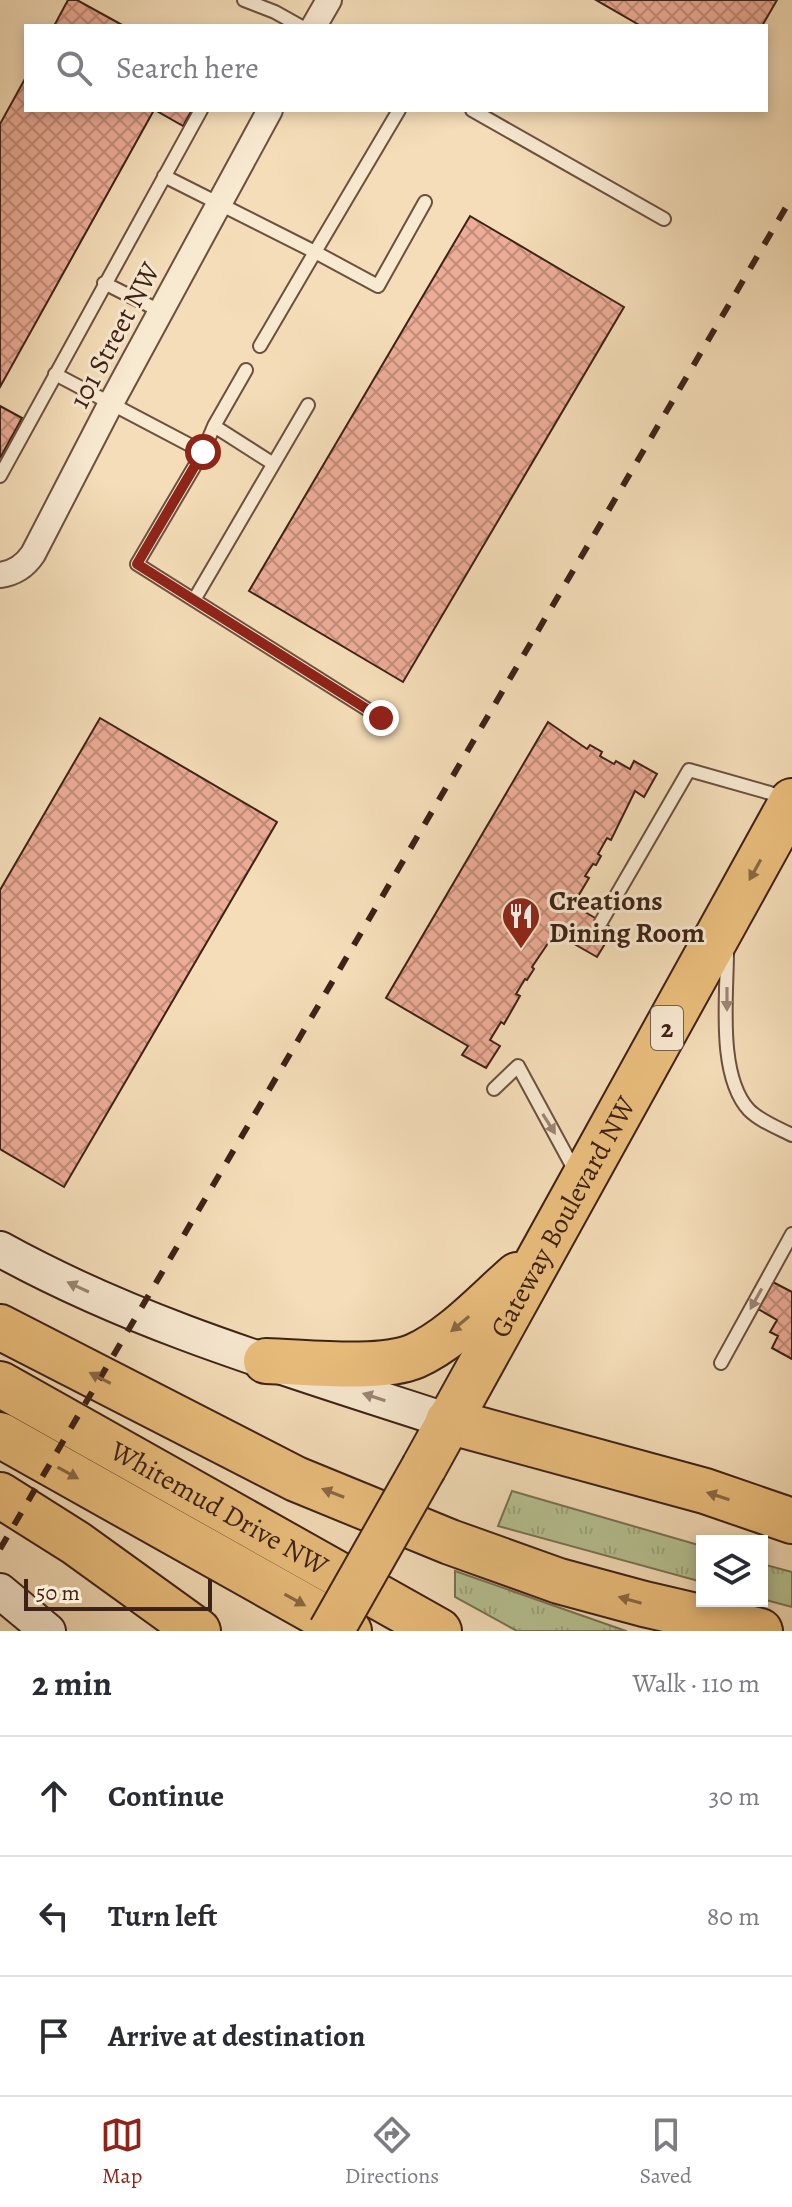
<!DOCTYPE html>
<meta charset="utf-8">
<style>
body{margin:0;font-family:Alegreya,serif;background:#f2f2f3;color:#2b2b33}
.controls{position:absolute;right:24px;bottom:24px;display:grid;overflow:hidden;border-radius:0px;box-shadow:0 4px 12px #0003}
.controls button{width:72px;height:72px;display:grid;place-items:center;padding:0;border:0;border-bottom:2px solid #e1e1e2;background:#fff;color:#2b2b33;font:40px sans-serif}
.scale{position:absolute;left:24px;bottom:20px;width:188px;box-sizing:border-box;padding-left:8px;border:4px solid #3e2117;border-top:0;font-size:22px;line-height:28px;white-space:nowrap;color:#3e2117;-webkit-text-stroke:6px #f8e9d1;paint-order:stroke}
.stop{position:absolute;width:24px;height:24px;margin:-18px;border:6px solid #8f2418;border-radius:50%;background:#fff}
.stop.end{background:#8f2418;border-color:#fff;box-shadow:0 2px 8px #0008}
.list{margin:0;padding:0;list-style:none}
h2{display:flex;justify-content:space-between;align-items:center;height:104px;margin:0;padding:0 32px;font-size:34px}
h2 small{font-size:26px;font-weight:400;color:#7c7c81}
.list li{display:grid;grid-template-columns:52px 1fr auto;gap:24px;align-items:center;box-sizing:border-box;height:120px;padding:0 32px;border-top:2px solid #e1e1e2}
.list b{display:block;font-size:30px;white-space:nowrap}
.list em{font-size:26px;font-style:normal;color:#7c7c81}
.icon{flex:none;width:44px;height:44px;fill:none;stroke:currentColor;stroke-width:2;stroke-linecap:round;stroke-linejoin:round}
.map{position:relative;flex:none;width:792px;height:1631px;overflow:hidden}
.search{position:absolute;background:#fff;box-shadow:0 4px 12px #0003;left:24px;right:24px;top:24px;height:88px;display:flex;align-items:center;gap:20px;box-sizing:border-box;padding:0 28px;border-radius:0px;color:#7c7c81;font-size:30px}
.sheet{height:464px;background:#fff}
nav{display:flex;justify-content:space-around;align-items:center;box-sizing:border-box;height:112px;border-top:2px solid #e1e1e2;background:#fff;font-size:22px;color:#7c7c81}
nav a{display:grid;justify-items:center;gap:4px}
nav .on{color:#8f2418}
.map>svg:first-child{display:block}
</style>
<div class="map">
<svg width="792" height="1631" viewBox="0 0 792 1631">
<defs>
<pattern id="grass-tufts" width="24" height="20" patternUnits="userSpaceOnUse" patternTransform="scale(2)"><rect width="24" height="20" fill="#b6c293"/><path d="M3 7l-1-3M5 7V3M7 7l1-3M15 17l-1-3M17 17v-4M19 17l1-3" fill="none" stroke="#9ea67e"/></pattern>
<pattern id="building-cross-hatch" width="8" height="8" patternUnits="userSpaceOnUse" patternTransform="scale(2)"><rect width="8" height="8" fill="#ecac96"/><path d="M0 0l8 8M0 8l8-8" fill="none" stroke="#c18c79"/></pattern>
</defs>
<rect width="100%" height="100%" fill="#f4ddb8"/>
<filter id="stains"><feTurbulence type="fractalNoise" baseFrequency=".0025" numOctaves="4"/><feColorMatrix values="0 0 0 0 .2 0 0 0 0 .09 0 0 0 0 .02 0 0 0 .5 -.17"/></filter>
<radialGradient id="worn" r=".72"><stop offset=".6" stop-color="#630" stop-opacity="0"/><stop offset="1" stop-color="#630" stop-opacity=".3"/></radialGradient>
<path fill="url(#grass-tufts)" stroke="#7a7255" stroke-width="2" d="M 512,1491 L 702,1546 L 702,1582 L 498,1526 Z
M 762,1564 L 792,1572 L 792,1607 L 762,1599 Z
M 455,1571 L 626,1631 L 627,1631 L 517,1631 L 455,1597 Z"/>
<path fill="url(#building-cross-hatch)" stroke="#3e2117" stroke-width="2" d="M 68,0 L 77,0 L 124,26 L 54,26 Z
M 596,0 L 777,0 L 762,26 L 641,26 Z
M 26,77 L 26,110 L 154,110 L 0,387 L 0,124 Z
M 155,110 L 192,110 L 183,126 Z
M 470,216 L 624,307 L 403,682 L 249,591 Z
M 0,406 L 22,418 L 0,458 Z
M 100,718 L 277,822 L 64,1187 L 0,1149 L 0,890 Z
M 548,722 L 587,749 L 590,745 L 602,752 L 600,756 L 614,764 L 616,761 L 630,769 L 634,761 L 657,774 L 644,797 L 635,791 L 611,840 L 607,838 L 598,854 L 601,856 L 596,865 L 593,864 L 585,876 L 589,878 L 573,905 L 614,929 L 597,957 L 555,933 L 532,967 L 534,969 L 527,980 L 525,979 L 516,994 L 520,996 L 504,1024 L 501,1022 L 490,1040 L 500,1046 L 486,1068 L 462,1055 L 468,1046 L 386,998 Z
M 767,1279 L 792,1292 L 792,1359 L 772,1348 L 778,1336 L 770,1332 L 777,1320 L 753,1306 Z"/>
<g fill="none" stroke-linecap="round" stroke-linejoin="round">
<defs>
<path id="lane" d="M 244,0 L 275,12 L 300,26
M 399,110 L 315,252 L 378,286 L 425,202
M 472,110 L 664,219
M 164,176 L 315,252 L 260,346
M 104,283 L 160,311
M 55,374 L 203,452 L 137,564 L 381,718
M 214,426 L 246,370
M 203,452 L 214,426 L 272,463
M 0,476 L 201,110
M 194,600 L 308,405
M 601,922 L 689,770 L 770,793 L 785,801
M 727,952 C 727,996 717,1075 749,1110 C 760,1121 778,1128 792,1135
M 494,1089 L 518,1066 L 576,1173
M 721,1363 L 792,1234"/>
<path id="street" d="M 314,26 L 329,0
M 0,575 C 15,573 25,566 33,554 L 110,405 L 270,110"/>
<path id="secondary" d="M 0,1249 C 141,1327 296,1371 448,1421
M 0,1591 L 48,1631"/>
<g id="highway">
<path d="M 0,1327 L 296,1479 L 450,1542 L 559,1581 L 644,1604 L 760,1631"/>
<path d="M 266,1361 C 306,1362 379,1371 415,1356 C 453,1339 486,1302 517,1275"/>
<path id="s1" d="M 0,1384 L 439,1631"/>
<path d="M 448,1421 L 705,1491 L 792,1521"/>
<path d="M 0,1435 L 349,1631"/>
<path id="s2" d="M 424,1467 L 792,801"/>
<path d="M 0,1495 L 76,1543 L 198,1631"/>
</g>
</defs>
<use href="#lane" stroke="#6c503f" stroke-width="16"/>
<use href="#street" stroke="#6c503f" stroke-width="28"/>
<use href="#secondary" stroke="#3e2117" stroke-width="38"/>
<use href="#highway" stroke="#3e2117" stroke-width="48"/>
<use href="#lane" stroke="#f8e9d1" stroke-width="12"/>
<use href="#street" stroke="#f8e9d1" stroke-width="24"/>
<use href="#secondary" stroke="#f8e9d1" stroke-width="34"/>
<use href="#highway" stroke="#eabe7c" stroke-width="44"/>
<path stroke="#3e2117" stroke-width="6" stroke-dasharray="14 14" stroke-linecap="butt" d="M 0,1549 L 792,197"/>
<defs>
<path id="highway-bridge" d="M 331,1631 L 424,1467"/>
</defs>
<use href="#highway-bridge" stroke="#3e2117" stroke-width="48" stroke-linecap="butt"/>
<use href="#highway-bridge" stroke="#eabe7c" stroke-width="44"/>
</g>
<defs><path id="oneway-solid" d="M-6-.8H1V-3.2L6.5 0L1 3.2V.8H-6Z" transform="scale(2)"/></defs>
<g fill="#8b6844">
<use href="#oneway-solid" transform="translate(755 870) rotate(119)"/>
<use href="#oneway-solid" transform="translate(460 1324) rotate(140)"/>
<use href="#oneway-solid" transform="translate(100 1378) rotate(-153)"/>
<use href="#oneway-solid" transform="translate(68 1473) rotate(29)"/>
<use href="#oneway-solid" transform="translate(333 1493) rotate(-159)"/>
<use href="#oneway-solid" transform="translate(718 1496) rotate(-162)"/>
<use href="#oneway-solid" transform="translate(295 1600) rotate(29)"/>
<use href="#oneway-solid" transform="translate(630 1600) rotate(-164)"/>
</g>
<g fill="#9b8574">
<use href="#oneway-solid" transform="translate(727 999) rotate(90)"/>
<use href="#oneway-solid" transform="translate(549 1124) rotate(58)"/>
<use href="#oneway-solid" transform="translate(78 1287) rotate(-155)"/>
<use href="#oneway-solid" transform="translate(756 1299) rotate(119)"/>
<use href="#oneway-solid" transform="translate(374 1397) rotate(-162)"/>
</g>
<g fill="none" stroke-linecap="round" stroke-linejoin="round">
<path stroke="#8f2418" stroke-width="10" d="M 203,452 L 137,564 L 381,718"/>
</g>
<defs>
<symbol id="restaurant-pin" viewBox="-11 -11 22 30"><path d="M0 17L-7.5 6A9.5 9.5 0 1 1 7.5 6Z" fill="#8f2418" stroke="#f8e9d1"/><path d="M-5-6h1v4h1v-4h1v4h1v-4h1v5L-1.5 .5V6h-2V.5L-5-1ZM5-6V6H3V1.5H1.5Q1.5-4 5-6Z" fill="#fff"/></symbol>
</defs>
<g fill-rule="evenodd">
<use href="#restaurant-pin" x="499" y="894" width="44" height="60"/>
</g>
<g text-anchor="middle" stroke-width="6" stroke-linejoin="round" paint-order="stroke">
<rect fill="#f8e9d1" stroke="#765d4f" stroke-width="2" x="651" y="1006" width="32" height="44" rx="6"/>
<g font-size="26" font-weight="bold" fill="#3e2117">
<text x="667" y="1037">2</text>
</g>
<g font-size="28" fill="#3e2117" stroke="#f8e9d1">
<text transform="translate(114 335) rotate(-62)" y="10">101 Street NW</text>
<text dy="10" stroke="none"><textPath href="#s2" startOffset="286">Gateway Boulevard NW</textPath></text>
<text dy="10" stroke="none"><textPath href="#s1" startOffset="252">Whitemud Drive NW</textPath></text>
</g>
<g font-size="28" font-weight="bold" fill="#3e2117" stroke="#f8e9d1" text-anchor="start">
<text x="549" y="910">Creations<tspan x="549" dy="32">Dining Room</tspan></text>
</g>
</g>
<rect width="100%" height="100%" filter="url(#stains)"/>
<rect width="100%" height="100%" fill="url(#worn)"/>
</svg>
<div class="controls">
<button><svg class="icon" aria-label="layers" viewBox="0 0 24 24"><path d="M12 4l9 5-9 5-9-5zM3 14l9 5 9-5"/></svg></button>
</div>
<div class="scale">50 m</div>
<div class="stop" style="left:203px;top:452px"></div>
<div class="stop end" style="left:381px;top:718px"></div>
<div class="search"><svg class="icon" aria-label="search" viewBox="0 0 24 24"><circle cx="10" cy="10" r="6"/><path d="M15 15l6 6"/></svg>Search here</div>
</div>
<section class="sheet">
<h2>2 min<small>Walk · 110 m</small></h2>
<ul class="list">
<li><svg class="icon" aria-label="ahead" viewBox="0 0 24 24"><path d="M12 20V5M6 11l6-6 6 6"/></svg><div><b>Continue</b></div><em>30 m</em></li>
<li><svg class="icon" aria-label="left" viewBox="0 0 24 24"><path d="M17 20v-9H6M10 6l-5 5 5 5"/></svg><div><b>Turn left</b></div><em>80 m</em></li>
<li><svg class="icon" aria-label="arrive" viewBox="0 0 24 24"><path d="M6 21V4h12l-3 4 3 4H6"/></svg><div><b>Arrive at destination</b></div></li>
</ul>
</section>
<nav>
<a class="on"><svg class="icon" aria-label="map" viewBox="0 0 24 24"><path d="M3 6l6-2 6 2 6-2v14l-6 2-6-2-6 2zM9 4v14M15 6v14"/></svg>Map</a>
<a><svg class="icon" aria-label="directions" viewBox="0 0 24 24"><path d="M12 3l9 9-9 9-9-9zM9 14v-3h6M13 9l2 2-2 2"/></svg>Directions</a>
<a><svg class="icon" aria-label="saved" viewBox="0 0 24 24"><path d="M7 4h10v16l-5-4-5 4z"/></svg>Saved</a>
</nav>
